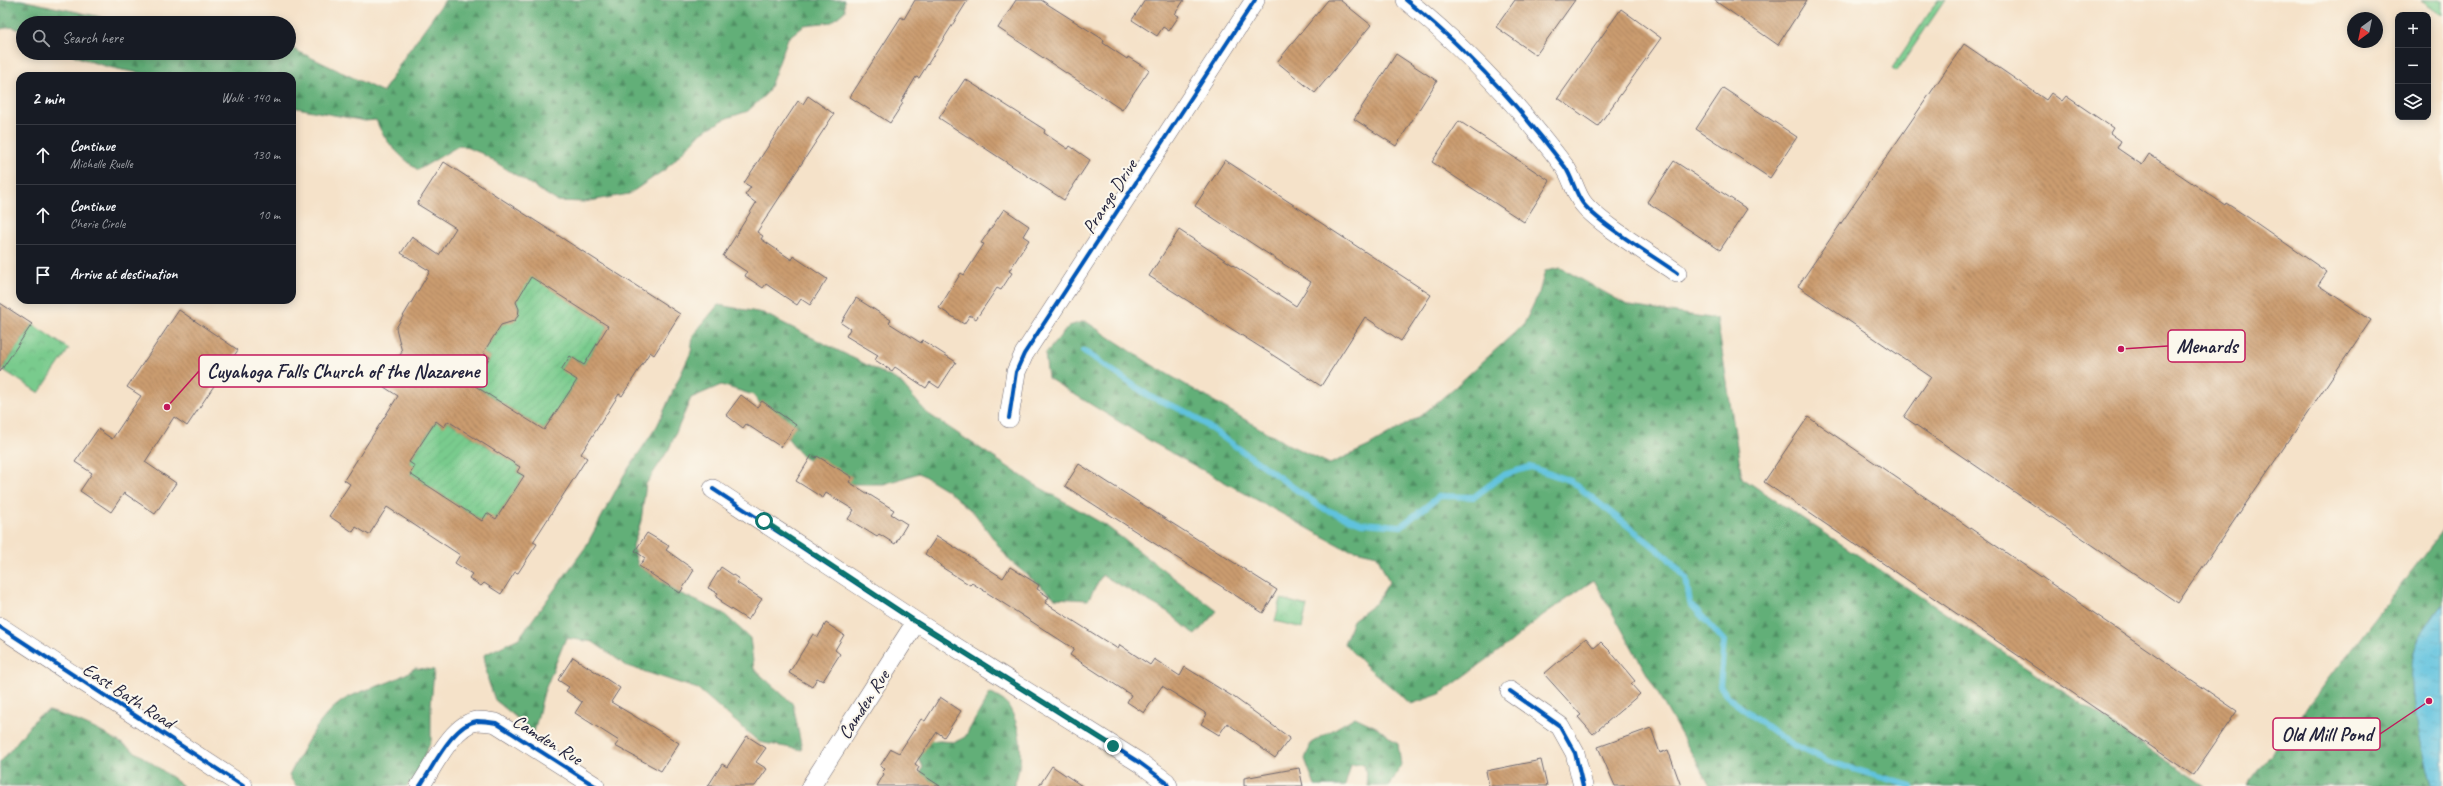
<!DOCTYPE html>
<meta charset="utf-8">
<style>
body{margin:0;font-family:Caveat,sans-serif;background:#242831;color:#f1f3f6}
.controls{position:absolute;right:12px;top:12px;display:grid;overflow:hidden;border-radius:8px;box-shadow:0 2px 10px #0003}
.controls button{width:36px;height:36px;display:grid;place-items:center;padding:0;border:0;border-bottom:1px solid #363941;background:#171b24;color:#f1f3f6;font:20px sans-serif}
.compass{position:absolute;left:2347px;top:12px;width:36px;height:36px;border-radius:50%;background:#171b24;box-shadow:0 2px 10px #0003;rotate:213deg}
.stop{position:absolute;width:12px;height:12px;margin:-9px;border:3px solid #0f766e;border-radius:50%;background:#fff}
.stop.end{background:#0f766e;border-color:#fff;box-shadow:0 1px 4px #0008}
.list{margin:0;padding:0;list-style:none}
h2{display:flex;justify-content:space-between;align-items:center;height:52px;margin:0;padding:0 16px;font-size:17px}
h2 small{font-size:13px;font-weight:400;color:#9ea1a6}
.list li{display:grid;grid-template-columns:26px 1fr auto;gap:12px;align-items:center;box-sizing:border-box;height:60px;padding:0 16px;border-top:1px solid #363941}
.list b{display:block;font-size:15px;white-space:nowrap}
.list p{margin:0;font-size:13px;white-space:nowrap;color:#9ea1a6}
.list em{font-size:13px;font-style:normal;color:#9ea1a6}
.icon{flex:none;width:22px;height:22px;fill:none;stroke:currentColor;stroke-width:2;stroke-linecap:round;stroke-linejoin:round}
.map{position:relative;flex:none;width:2443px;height:786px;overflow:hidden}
.search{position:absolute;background:#171b24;box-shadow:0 2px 10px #0003;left:16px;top:16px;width:280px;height:44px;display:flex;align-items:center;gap:10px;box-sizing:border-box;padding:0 14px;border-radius:22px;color:#9ea1a6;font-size:15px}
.panel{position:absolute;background:#171b24;box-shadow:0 2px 10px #0003;left:16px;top:72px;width:280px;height:232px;border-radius:12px}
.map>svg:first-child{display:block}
</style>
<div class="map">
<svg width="2443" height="786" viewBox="0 0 2443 786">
<defs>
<pattern id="grass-tufts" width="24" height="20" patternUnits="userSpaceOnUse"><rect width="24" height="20" fill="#79cb8d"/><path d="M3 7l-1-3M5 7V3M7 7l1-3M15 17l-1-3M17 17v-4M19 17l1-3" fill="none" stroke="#68ae7b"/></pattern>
<pattern id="forest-firs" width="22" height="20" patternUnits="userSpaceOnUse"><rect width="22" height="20" fill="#62af78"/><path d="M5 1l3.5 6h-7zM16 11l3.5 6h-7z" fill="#508e64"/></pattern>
<pattern id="park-crowns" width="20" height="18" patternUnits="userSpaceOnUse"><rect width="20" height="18" fill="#79cb8d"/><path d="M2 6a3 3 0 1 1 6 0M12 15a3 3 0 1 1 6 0" fill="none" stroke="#68ae7b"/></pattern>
<pattern id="garden-furrows" width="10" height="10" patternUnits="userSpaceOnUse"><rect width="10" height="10" fill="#79cb8d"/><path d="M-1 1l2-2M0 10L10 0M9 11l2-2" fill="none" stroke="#68ae7b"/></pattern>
<pattern id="water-ripples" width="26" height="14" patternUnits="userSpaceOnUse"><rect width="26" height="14" fill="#60c2de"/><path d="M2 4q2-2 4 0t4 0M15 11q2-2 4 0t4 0" fill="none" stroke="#53a6bf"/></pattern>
<pattern id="building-back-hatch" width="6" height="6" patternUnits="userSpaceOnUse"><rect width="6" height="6" fill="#cb9c6f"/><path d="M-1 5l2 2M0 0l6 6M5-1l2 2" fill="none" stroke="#a47f5c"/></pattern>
</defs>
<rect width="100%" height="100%" fill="#fbf7ec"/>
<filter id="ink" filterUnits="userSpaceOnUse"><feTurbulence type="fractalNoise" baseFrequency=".025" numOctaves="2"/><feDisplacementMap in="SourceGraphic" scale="8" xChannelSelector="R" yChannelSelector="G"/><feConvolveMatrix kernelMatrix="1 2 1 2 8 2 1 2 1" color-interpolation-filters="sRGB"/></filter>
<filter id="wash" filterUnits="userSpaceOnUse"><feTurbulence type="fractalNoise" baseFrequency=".012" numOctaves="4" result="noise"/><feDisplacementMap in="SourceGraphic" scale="16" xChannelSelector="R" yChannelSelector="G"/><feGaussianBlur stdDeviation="0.9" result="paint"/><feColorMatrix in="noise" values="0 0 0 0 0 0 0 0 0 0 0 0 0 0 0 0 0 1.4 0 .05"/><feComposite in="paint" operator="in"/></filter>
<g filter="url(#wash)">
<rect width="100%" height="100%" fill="#f5e2c9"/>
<path fill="url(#grass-tufts)" stroke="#4e7664" d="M 1938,0 L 1945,0 L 1897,71 L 1892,68 Z
M 2421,0 L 2443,0 L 2443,15 Z"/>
<path fill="url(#forest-firs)" stroke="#42685a" d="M 0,0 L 21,0 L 129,23 L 23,23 L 23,32 L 13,27 L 0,29 Z
M 445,0 L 844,0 L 845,11 L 832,22 L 804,25 L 788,38 L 768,92 L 748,111 L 727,118 L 702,132 L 667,168 L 629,194 L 584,202 L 557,201 L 481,153 L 460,145 L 418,170 C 399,155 385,143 376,120 L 365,121 L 292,107 L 292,76 C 219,76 138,85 69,53 L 289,53 L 289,47 L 383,92 L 405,56 Z
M 1561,268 L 1629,306 L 1717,319 L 1742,478 L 2205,786 L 1710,786 L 1594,580 L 1543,615 L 1507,645 L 1440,694 L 1411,704 L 1365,665 L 1344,644 L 1353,620 L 1376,603 L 1389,582 L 1377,555 L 1342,547 L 1152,442 L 1048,378 L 1045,354 L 1069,326 L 1085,321 L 1152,365 L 1285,443 L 1330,464 L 1369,446 L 1422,415 L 1454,388 L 1524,324 L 1539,293 L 1545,271 Z
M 718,305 L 763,313 L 899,381 L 927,413 L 1032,483 L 1105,525 L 1217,611 L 1195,635 L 1168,612 L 1102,575 L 1088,600 L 1055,598 L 1010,561 L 975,514 L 947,490 L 919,473 L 884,484 L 850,484 L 803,457 L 753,395 L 721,385 L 691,398 L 669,449 L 646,484 L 641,521 L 633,546 L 638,565 L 675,591 L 723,613 L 750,638 L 754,669 L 793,704 L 802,750 L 759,742 L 698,689 L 627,666 L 593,642 L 566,638 L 544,692 L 534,732 L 495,700 L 488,680 L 484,655 L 519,638 L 585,548 L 624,475 L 657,426 L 691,352 L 693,335 Z
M 2443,530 L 2443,603 L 2418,639 L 2418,727 L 2432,786 L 2247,786 Z
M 415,668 L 434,670 L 431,705 L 431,741 L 415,777 L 407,786 L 296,786 L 289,776 C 303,749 319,714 347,698 C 371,686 391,685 415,668 Z
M 990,693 C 995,696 1004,700 1008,705 C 1023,730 1024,759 1014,786 L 916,786 L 923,767 L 910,739 L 955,742 L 965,737 Z
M 49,711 C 98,725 143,755 183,786 L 41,786 L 37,784 L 35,786 L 0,786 L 0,763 L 37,717 Z
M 1355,717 L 1378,728 L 1398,744 L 1401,765 L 1390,786 L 1368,786 L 1364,764 L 1351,765 L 1345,786 L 1315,786 L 1305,759 L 1311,743 Z"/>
<path fill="url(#park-crowns)" stroke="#4e7664" d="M 32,324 L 69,349 L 39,393 L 2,369 Z
M 1281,599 L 1307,606 L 1302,628 L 1275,621 Z"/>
<path fill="url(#garden-furrows)" stroke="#4e7664" d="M 526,273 L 608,326 L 584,365 L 570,356 L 561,369 L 577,380 L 544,430 L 472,384 L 490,357 L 483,353 L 503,322 L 514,321 C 520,314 520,310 516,302 Z
M 436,421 L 444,426 L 448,421 L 520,467 L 517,472 L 524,476 L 496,519 L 482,521 L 410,474 L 409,462 Z"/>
<path fill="url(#water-ripples)" stroke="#41728c" d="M 2443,603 L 2443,786 L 2432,786 C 2423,747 2400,676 2419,639 C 2425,626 2435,615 2443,603 Z"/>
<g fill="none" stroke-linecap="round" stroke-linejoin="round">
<path stroke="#60c2de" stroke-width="6" d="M 1084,351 L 1149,396 L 1189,413 L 1322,508 L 1361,523 L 1401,526 L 1440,496 L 1474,497 L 1503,475 L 1530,467 L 1571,481 L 1667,557 L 1686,578 L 1690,603 L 1724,641 L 1720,686 L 1730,699 L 1789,743 L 1830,762 L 1911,786"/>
</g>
<g id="blocks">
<path fill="url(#building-back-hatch)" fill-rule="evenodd" d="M 915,0 L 968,0 L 919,78 L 916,77 L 901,102 L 903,103 L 890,123 L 850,97 L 901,17 L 904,19 Z
M 1016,0 L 1041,0 L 1104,40 L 1103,43 L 1127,59 L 1128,57 L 1149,70 L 1122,110 L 998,28 Z
M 1145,0 L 1184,0 L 1175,14 L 1179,16 L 1169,31 L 1163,27 L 1157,36 L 1132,20 Z
M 1328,0 L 1340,0 L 1371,25 L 1315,93 L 1277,62 Z
M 1515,0 L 1575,0 L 1536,55 L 1496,27 Z
M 1714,0 L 1807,0 L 1778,45 Z
M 1621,9 L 1661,38 L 1598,126 L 1558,98 Z
M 1964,44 L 2046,100 L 2051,93 L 2062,101 L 2066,96 L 2113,128 L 2110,133 L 2121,141 L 2117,148 L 2142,165 L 2149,154 L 2225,205 L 2226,203 L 2249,218 L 2327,272 L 2318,285 L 2371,320 L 2178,603 L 1904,417 L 1931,377 L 1798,286 Z
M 1396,54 L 1437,81 L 1396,146 L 1354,119 Z
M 965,79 L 1045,130 L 1044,133 L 1068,149 L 1070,146 L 1090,160 L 1064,200 L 939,118 Z
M 1723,88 L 1797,137 L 1770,178 L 1696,129 Z
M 808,96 L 834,114 L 757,232 L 763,236 L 761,239 L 792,260 L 793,256 L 827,279 L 810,305 L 801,299 L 797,305 L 766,284 L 763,288 L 745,276 L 747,272 L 723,256 L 756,203 L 745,195 L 751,187 L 744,183 L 798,101 L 803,104 Z
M 1459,121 L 1550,181 L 1524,222 L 1432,162 Z
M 1225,160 L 1431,295 L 1401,341 L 1365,317 L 1321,386 L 1149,276 L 1179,230 L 1296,306 L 1311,282 L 1195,206 Z
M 1674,161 L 1747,209 L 1720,250 L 1647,202 Z
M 444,162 L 680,314 L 654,355 L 650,352 L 622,396 L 619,394 L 581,454 L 587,458 L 533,542 L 537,544 L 518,573 L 515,572 L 501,594 L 484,583 L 481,586 L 469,578 L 472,574 L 455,563 L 460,555 L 387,507 L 369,535 L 356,527 L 353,532 L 329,516 L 350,484 L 344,480 L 398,396 L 381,385 L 402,352 L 396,328 L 430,271 L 401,253 L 412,237 L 439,255 L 456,228 L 417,204 ZM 531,277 L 608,326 L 584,365 L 570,356 L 561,370 L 577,380 L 544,430 L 472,384 L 490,357 L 483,353 L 501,325 L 514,321 L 518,316 L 519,309 L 516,302 ZM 436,421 L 444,427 L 448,421 L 520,467 L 517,472 L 524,476 L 496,519 L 487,513 L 482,521 L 410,474 L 415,466 L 409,462 Z
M 1004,209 L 1029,226 L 1023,236 L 1029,240 L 1009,271 L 1012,273 L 1001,290 L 997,288 L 976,319 L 970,315 L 964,324 L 939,308 L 961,273 L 964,275 L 984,244 L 981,243 Z
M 856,298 L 891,320 L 889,323 L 921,343 L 922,340 L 956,362 L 939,388 L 930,382 L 926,388 L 895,367 L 892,371 L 875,360 L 878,355 L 846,336 L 850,329 L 841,323 Z
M 0,303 L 32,324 L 0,372 Z
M 179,310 L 238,350 L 187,426 L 174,417 L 145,462 L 176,483 L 155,514 L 124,493 L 111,512 L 80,491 L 92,473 L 75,462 L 98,429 L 112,439 L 141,396 L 127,387 Z
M 741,395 L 757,407 L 762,401 L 796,425 L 781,447 L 746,424 L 743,428 L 726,415 Z
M 1808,417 L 2237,711 L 2193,775 L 1764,482 Z
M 812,455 L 816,458 L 817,456 L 852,477 L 849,482 L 894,510 L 891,514 L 907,524 L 895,544 L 879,534 L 877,537 L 848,519 L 854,510 L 826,493 L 823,498 L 796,481 Z
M 1079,464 L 1277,590 L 1263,613 L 1065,486 Z
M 647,533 L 669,546 L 666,550 L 694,570 L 680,593 L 639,566 L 645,558 L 635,551 Z
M 937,536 L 1003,578 L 1010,567 L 1039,585 L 1037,589 L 1049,597 L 1045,603 L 1118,649 L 1120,645 L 1150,665 L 1154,659 L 1180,676 L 1185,667 L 1235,698 L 1290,738 L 1275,758 L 1227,723 L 1219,735 L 1201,724 L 1207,714 L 1162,686 L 1144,713 L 1127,702 L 1131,695 L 1070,655 L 1074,649 L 972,583 L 970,585 L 940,566 L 941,565 L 925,554 Z
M 721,567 L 739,579 L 737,583 L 762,599 L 748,620 L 721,603 L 722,601 L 716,597 L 718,593 L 708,588 Z
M 826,623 L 844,635 L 835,650 L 840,654 L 823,681 L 817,678 L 812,687 L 789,673 L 813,634 L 818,637 Z
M 1586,638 L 1594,648 L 1601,642 L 1610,651 L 1635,681 L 1631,684 L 1640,694 L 1593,734 L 1578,717 L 1581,715 L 1544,674 Z
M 573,657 L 620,688 L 611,702 L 679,743 L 661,771 L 615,746 L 619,741 L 575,713 L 582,702 L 566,691 L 569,687 L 558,680 Z
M 940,697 L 961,711 L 944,737 L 937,732 L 915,764 L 919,767 L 917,771 L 940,786 L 877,786 L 884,774 L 882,772 L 885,769 L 880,766 L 891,749 L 899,753 L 921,719 L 925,721 Z
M 1651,728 L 1660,753 L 1668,750 L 1681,786 L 1615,786 L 1598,747 Z
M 747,736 L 766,748 L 756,762 L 767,769 L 755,786 L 708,786 L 722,764 L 727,767 Z
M 1541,760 L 1547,786 L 1489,786 L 1486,771 Z
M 1052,766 L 1082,786 L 1039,786 Z
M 1299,768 L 1303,786 L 1244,786 L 1244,778 Z"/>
</g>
</g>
<g filter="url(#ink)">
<use href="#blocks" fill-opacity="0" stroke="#6c656d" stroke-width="1"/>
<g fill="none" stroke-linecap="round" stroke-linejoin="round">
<defs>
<path id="minor" d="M 1406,0 C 1466,48 1518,105 1565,167 C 1572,177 1575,192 1582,202 C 1597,223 1655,257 1677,273
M 1009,418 L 1016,372 L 1024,354 L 1255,0
M 713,489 L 916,622 L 1140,763 L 1166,782 L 1168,786
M 0,627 L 243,786
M 1510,691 L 1560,726 L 1575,753 L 1583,786
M 420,786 C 433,767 453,724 477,721 C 483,721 490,722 496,723 L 595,786
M 811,786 L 916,622"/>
</defs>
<use href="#minor" stroke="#6c656d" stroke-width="20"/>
<use href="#minor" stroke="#fff" stroke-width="19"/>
<defs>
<path id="cycleway" d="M 1406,0 C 1466,48 1518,105 1565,167 C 1572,177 1575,192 1582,202 C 1597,223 1655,257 1677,273
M 1009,418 L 1016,372 L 1024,354 L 1255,0
M 713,489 L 916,622 L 1140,763 L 1166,782 L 1168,786
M 0,627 L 243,786
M 1510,691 L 1560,726 L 1575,753 L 1583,786
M 420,786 C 433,767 453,724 477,721 C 483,721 490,722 496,723 L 595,786"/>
</defs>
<use href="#cycleway" stroke="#fbf7ec" stroke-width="6"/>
<use href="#cycleway" stroke="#0057b8" stroke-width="4"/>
</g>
</g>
<g fill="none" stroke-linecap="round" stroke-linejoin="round" filter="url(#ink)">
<path stroke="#0f766e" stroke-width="5" d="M 764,521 L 916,622 L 1113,746"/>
</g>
<g text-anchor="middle" stroke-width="4" stroke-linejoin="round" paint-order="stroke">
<g font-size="19" fill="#22223b" stroke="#fbf7ec">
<text transform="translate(1109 196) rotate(-57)" y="7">Prange Drive</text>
<text transform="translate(129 695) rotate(33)" y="7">East Bath Road</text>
<text transform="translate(863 704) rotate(-57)" y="7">Camden Rue</text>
<text transform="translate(548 739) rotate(32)" y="7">Camden Rue</text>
</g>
</g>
<path fill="none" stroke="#c2185b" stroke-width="1.5" d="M2121 349L2168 346M167 407L199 371M2429 701L2380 734"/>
<g fill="#c2185b" stroke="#fbf7ec" stroke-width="1.5">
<circle cx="2121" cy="349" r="4"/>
<circle cx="167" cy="407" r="4"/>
<circle cx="2429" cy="701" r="4"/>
</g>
<g fill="#fbf7ec" stroke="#c2185b" stroke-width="1.5">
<rect x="2168" y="330" width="77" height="32" rx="4"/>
<rect x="199" y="355" width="288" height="32" rx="4"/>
<rect x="2273" y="718" width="107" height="32" rx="4"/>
</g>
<g font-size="20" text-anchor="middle" font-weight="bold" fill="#22223b">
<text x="2207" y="353">Menards</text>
<text x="343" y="378">Cuyahoga Falls Church of the Nazarene</text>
<text x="2327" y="741">Old Mill Pond</text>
</g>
</svg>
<div class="controls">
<button>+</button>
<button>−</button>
<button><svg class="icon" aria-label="layers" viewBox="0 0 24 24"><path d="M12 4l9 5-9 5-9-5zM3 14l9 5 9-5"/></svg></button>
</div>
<svg class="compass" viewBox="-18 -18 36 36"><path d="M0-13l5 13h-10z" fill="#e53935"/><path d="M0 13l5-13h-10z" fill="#9ea1a6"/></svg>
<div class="stop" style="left:764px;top:521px"></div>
<div class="stop end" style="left:1113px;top:746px"></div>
<div class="search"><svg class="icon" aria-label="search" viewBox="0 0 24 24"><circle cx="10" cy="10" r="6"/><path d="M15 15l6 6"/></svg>Search here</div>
<section class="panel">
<h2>2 min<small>Walk · 140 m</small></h2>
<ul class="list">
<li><svg class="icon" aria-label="ahead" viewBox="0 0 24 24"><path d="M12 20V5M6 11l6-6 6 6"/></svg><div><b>Continue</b><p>Michelle Ruelle</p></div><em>130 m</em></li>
<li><svg class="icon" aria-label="ahead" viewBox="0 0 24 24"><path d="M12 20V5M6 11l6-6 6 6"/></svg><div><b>Continue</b><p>Cherie Circle</p></div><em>10 m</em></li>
<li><svg class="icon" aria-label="arrive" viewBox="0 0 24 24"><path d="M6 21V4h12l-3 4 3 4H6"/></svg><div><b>Arrive at destination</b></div></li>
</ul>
</section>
</div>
